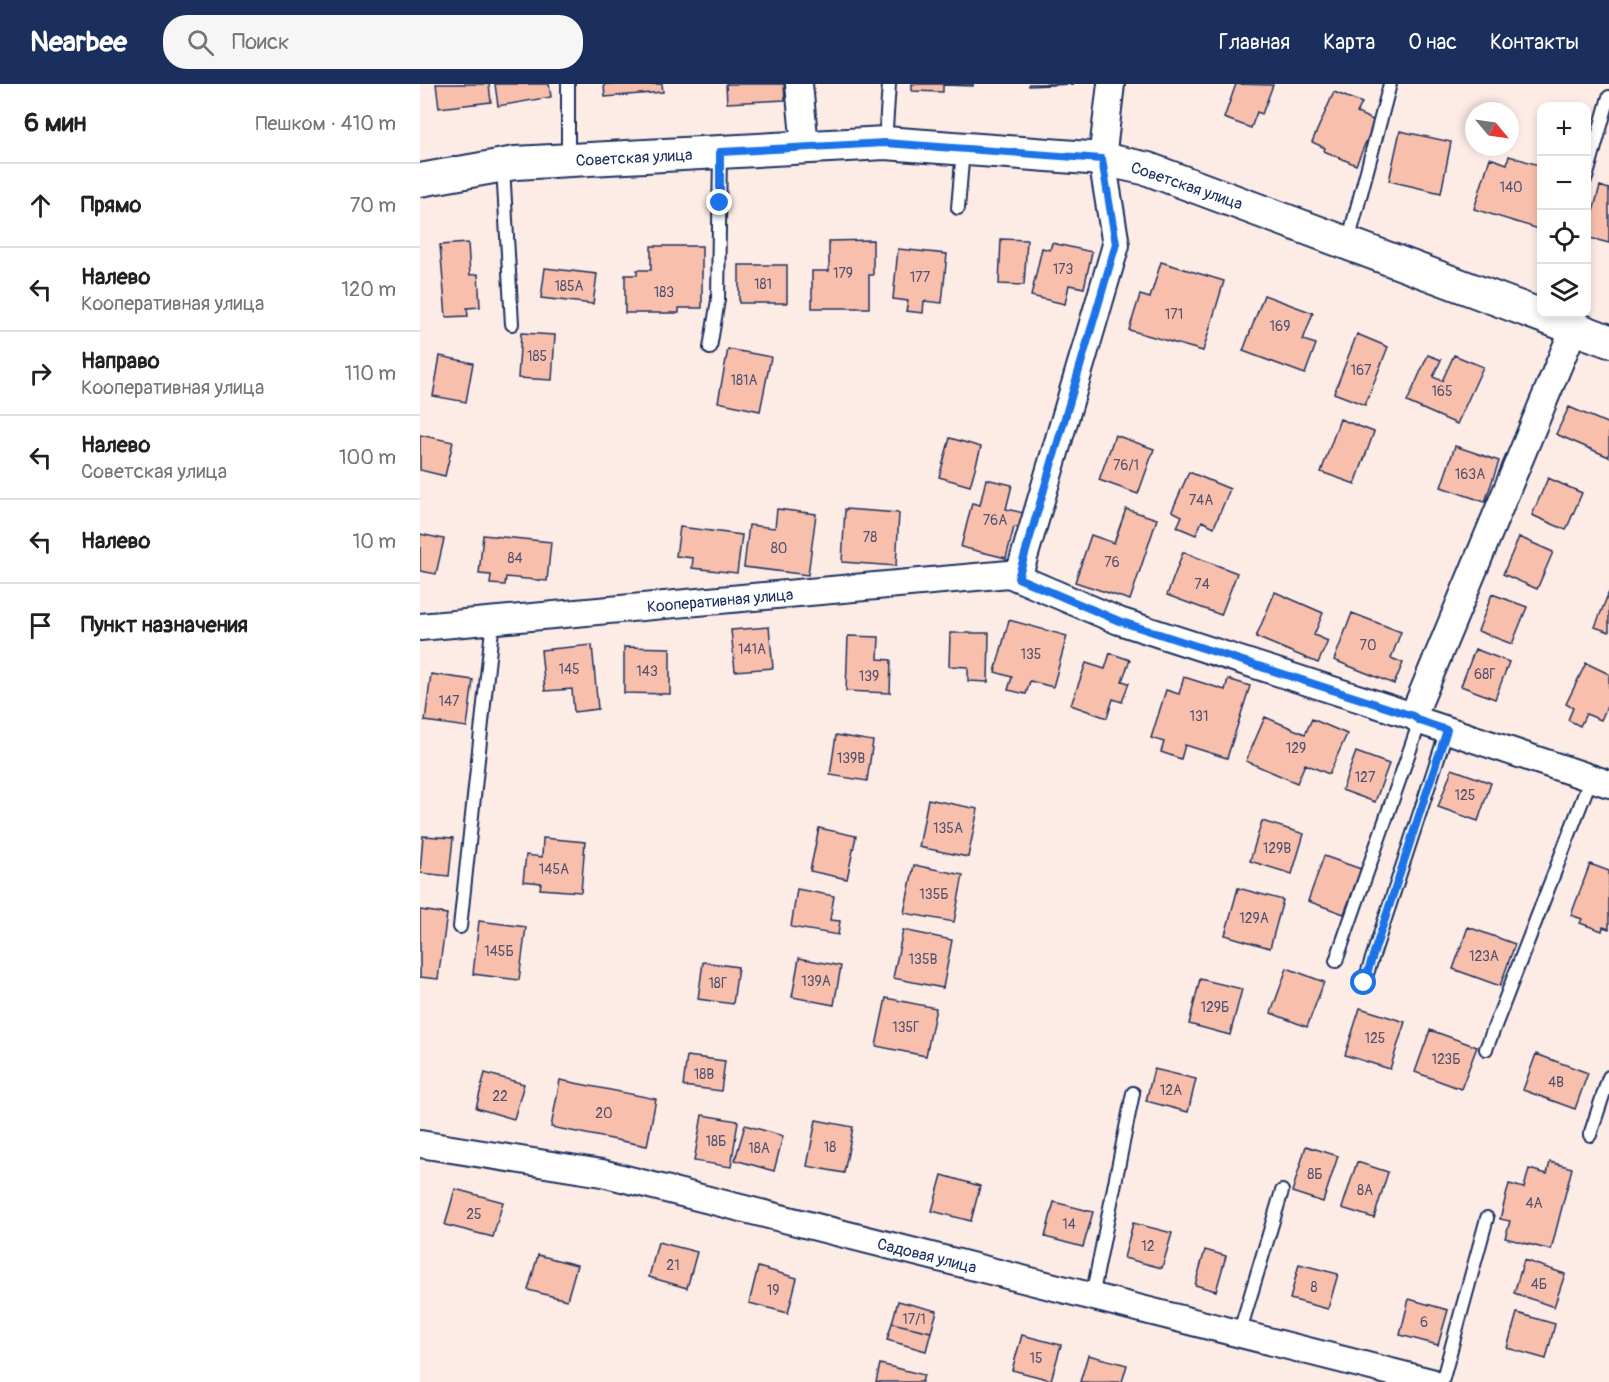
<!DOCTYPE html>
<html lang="ru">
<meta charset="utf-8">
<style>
body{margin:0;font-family:Pangolin,sans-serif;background:#f6f6f6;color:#202124}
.controls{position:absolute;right:18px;top:18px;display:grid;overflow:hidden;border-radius:12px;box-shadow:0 3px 9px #0003}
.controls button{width:54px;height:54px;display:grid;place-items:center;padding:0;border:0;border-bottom:2px solid #e0e0e0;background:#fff;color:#202124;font:30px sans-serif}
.compass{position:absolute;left:1045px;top:18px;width:54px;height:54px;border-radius:50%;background:#fff;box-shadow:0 3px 9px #0003;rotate:119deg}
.stop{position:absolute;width:18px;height:18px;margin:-14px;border:4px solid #1a73e8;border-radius:50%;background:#fff}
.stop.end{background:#1a73e8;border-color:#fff;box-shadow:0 2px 6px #0008}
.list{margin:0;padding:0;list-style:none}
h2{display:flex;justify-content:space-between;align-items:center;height:78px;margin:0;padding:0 24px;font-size:26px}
h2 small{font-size:20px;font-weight:400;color:#757577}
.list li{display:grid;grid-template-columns:39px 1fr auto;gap:18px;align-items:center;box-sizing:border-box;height:84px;padding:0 24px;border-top:2px solid #e0e0e0}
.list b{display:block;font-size:22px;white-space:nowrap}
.list p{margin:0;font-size:20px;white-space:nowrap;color:#757577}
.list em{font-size:20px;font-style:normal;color:#757577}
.icon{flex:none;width:33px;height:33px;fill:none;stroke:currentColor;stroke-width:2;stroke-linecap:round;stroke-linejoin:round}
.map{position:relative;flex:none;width:1189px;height:1298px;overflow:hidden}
header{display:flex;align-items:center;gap:36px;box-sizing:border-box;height:84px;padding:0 30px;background:#1b2f5e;color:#fff}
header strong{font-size:28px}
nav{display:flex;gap:33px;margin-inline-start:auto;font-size:21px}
.search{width:420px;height:54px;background:#f6f6f6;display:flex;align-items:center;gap:15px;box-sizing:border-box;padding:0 21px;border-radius:24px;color:#757577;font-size:22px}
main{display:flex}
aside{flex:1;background:#fff}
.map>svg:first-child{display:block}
</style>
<header>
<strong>Nearbee</strong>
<div class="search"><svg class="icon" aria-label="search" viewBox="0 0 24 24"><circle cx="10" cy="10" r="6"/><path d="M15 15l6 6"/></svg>Поиск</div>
<nav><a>Главная</a><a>Карта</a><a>О нас</a><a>Контакты</a></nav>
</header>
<main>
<aside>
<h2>6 мин<small>Пешком · 410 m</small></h2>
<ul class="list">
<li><svg class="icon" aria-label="ahead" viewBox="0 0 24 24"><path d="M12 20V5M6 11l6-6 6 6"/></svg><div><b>Прямо</b></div><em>70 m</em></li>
<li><svg class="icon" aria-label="left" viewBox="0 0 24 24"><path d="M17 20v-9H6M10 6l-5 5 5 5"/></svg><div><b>Налево</b><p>Кооперативная улица</p></div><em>120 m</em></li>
<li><svg class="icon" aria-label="right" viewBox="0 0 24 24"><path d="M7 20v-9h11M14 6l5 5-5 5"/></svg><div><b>Направо</b><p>Кооперативная улица</p></div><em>110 m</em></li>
<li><svg class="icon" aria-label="left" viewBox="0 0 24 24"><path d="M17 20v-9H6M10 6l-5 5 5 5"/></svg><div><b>Налево</b><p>Советская улица</p></div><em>100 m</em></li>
<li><svg class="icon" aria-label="left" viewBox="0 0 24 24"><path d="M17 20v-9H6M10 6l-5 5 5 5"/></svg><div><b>Налево</b></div><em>10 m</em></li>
<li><svg class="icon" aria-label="arrive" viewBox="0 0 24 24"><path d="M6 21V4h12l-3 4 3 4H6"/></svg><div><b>Пункт назначения</b></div></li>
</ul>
</aside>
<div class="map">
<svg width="1189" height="1298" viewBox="0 0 1189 1298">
<rect width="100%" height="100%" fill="#fdece6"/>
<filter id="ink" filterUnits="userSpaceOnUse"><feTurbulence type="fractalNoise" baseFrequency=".0167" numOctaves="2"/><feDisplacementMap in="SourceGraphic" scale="12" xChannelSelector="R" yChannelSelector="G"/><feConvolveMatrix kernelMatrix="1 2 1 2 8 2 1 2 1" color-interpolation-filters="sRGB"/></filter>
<g filter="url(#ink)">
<path fill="#f8c0ac" stroke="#1b2f5e" stroke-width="1.5" d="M 16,0 L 69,0 L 71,18 L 19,24 Z
M 75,0 L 129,0 L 131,13 L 78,22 Z
M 184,0 L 242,0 L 243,8 L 185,13 Z
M 306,0 L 364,0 L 365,16 L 307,19 Z
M 492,0 L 553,0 L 553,2 L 523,1 L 523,8 L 492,7 Z
M 609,0 L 654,0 L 609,2 Z
M 816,0 L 853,1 L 842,30 L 837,28 L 831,44 L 804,34 Z
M 914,8 L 942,19 L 937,29 L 955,37 L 936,81 L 904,67 L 905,64 L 892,58 Z
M 980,47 L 1031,58 L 1021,109 L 969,97 Z
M 1089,72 L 1122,82 L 1122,146 L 1054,125 L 1070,74 L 1087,80 Z
M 1180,102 L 1189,105 L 1189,159 L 1166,153 Z
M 581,155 L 607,156 L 604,201 L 579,200 Z
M 453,156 L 453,191 L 449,191 L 449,224 L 392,224 L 392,187 L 409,187 L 409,157 Z
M 48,159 L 50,191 L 58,190 L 60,223 L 47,224 L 48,232 L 26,233 L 20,161 Z
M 632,159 L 672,168 L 664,204 L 649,201 L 645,220 L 611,212 L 622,164 L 630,166 Z
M 231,162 L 282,162 L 282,224 L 259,224 L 259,229 L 205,229 L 205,191 L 217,191 L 217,186 L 231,186 Z
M 478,165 L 527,170 L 522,219 L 504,217 L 503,229 L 486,227 L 488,217 L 473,215 Z
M 741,178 L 804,197 L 783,267 L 709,246 L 720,211 L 730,214 Z
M 319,181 L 367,181 L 367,219 L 319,219 Z
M 125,184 L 177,190 L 173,220 L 121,214 Z
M 844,211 L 893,229 L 883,256 L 896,260 L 885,290 L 823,267 Z
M 101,249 L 135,251 L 132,296 L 98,294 Z
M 937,250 L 968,263 L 945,321 L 914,309 Z
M 308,265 L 351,273 L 340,327 L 298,318 Z
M 1008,271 L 1021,276 L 1013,293 L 1022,297 L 1034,271 L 1063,283 L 1037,340 L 987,318 Z
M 20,272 L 53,279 L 46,318 L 13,312 Z
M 1149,323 L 1189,340 L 1189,373 L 1136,350 Z
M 920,335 L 954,348 L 935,400 L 901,388 Z
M 0,351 L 33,358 L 25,392 L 0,386 Z
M 695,351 L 734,365 L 718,410 L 679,396 Z
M 530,354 L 561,363 L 550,402 L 519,393 Z
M 1035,362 L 1079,377 L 1065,418 L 1021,403 Z
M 769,388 L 810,405 L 794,443 L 782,437 L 776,451 L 757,443 L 762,432 L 752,427 Z
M 1128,394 L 1162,409 L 1146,446 L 1112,431 Z
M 566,395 L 592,401 L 586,425 L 604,429 L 600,444 L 594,443 L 586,474 L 541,463 L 552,419 L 560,421 Z
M 357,425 L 396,430 L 388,491 L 324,483 L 329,441 L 355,444 Z
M 425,425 L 479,429 L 476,482 L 422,478 Z
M 706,425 L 737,435 L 710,516 L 655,498 L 671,451 L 694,459 Z
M 260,443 L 322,451 L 317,489 L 272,484 L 273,474 L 256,472 Z
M 0,450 L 24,455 L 16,490 L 0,487 Z
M 63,451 L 131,458 L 127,497 L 86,493 L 85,501 L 70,500 L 71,491 L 59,490 Z
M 1099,453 L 1133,468 L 1117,505 L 1083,490 Z
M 763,468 L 817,489 L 801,531 L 747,511 Z
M 855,508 L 903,529 L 894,551 L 908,557 L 898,579 L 836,553 Z
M 1189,508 L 1189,548 L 1175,543 Z
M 1072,510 L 1107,523 L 1092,560 L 1058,547 Z
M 932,529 L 981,548 L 971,574 L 983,579 L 974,600 L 914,576 Z
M 589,536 L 647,552 L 633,603 L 610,597 L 606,610 L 588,606 L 592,593 L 575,588 Z
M 349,543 L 353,584 L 315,587 L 311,546 Z
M 530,549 L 569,549 L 568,598 L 548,597 L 548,583 L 529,582 Z
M 428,552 L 459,553 L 458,575 L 471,576 L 470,609 L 426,607 Z
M 172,561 L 178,625 L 154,628 L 152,605 L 125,607 L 121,566 Z
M 204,563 L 250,564 L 250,610 L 204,609 Z
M 1055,565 L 1089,578 L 1075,615 L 1041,602 Z
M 690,569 L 710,576 L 702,597 L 709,599 L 702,618 L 693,615 L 687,634 L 651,621 L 666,579 L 685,585 Z
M 1166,579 L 1189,590 L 1189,618 L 1181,636 L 1166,630 L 1160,642 L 1148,636 L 1153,624 L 1146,620 Z
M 11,590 L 53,596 L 47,643 L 5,637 Z
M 764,593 L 805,606 L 808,595 L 830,602 L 807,674 L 765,661 L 761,675 L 741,668 L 744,658 L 731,654 L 746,606 L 759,610 Z
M 845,633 L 885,650 L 892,635 L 927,650 L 909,690 L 885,680 L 877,699 L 826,677 Z
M 416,651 L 453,657 L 447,697 L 410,691 Z
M 936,668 L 969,680 L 955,718 L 922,706 Z
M 1032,685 L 1071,699 L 1058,737 L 1018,723 Z
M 508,715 L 558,725 L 548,773 L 499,763 Z
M 842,737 L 884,750 L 872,790 L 830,777 Z
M 399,744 L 436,752 L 427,795 L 390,787 Z
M 3,752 L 33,754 L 29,792 L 0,789 Z
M 123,754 L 165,758 L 161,808 L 120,805 L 121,799 L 103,797 L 106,771 L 122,773 Z
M 904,772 L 941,785 L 924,830 L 888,817 Z
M 1170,780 L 1189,787 L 1189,845 L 1183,843 L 1182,847 L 1160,839 L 1162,835 L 1151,831 Z
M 494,781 L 543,791 L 534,838 L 484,829 Z
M 818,804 L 863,816 L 850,864 L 805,851 Z
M 377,805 L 414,812 L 410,836 L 420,837 L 418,851 L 371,843 Z
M 0,826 L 27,830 L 18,895 L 0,893 Z
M 59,837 L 106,843 L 99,896 L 53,890 Z
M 1048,843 L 1095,860 L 1080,902 L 1033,885 Z
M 483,846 L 532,856 L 523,904 L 473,894 Z
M 379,874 L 421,882 L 414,921 L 372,913 Z
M 283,878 L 318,883 L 313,920 L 278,915 Z
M 867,884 L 904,898 L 887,943 L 851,929 Z
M 780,895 L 822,905 L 810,951 L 769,940 Z
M 466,914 L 516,924 L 506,972 L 456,962 Z
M 940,924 L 985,938 L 970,985 L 925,971 Z
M 1010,946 L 1057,963 L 1041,1005 L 995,988 Z
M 1116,970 L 1168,989 L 1155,1025 L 1103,1006 Z
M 267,972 L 305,977 L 301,1007 L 263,1002 Z
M 734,985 L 776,995 L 768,1028 L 726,1017 Z
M 65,989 L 104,1000 L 94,1035 L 56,1024 Z
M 140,996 L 236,1015 L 227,1062 L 131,1043 Z
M 282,1031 L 318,1037 L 311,1083 L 274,1077 Z
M 396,1036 L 433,1043 L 424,1089 L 387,1082 Z
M 325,1041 L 363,1052 L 354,1087 L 315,1076 Z
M 886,1062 L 918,1072 L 903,1118 L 872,1108 Z
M 937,1078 L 968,1088 L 954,1134 L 922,1124 Z
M 1130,1078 L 1152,1084 L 1131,1166 L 1085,1154 L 1090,1137 L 1080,1135 L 1089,1100 L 1104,1104 L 1109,1085 L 1127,1090 Z
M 522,1091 L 560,1102 L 551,1137 L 512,1127 Z
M 35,1105 L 83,1118 L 73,1153 L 25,1141 Z
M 634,1118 L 673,1128 L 663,1163 L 625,1153 Z
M 713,1139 L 752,1149 L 742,1184 L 704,1174 Z
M 238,1158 L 277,1168 L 267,1204 L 229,1193 Z
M 785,1166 L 806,1172 L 796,1207 L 775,1201 Z
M 118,1171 L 157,1181 L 147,1216 L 108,1206 Z
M 1104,1176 L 1145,1190 L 1134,1223 L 1094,1209 Z
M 879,1180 L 918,1190 L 908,1225 L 870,1215 Z
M 338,1183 L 377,1194 L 368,1229 L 329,1219 Z
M 989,1215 L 1028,1226 L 1018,1261 L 980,1251 Z
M 478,1217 L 517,1227 L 511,1248 L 472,1239 Z
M 1097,1229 L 1135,1240 L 1126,1275 L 1087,1264 Z
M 472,1239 L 511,1248 L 506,1267 L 467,1256 Z
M 602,1251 L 641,1261 L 631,1296 L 592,1286 Z
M 668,1271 L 707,1281 L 702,1298 L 660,1298 Z
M 460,1280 L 504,1291 L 502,1298 L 456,1298 Z"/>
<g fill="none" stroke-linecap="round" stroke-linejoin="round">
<defs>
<path id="service" d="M 465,59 L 469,0
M 148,76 L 148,0
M 83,83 L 92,240
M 1166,94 L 1189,13
M 538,124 L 543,66
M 928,158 L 970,0
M 290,264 L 298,216 L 300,68
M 40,843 L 73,536
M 916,877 L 1000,637
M 944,899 L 1027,646
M 1066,965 L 1171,694
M 1170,1051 L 1189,993
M 672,1213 L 713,1009
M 819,1250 L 862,1107
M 1022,1298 L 1067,1134"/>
<path id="minor" d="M 379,0 L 385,63
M 598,494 L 696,161 L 682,75 L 691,0
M 0,543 L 589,490 L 699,537 L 993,632 L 1000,637 L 1189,700
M 993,632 L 1154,244
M 0,1060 L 182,1089 L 1011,1298"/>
<path id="tertiary" d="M 0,96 L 95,79 L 465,59 L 682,75 L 728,85 L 1189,257"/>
</defs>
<use href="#service" stroke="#1b2f5e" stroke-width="16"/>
<use href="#minor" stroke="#1b2f5e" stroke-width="30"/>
<use href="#tertiary" stroke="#1b2f5e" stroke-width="36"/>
<use href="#service" stroke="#fff" stroke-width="12"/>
<use href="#minor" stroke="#fff" stroke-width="26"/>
<use href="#tertiary" stroke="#fff" stroke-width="32"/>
</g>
</g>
<g fill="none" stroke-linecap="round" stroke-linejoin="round" filter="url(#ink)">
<path stroke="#1a73e8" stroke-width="8" d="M 300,119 L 300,68 L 465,59 L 682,75 L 696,160 L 598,494 L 699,537 L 993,632 L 1000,637 L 1027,646 L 944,899"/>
</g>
<g text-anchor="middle" stroke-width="4.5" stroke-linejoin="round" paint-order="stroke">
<g font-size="14" fill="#525372">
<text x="1091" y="108">140</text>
<text x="643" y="190">173</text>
<text x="423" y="194">179</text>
<text x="500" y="198">177</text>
<text x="343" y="205">181</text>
<text x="149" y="207">185А</text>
<text x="244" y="213">183</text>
<text x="754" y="235">171</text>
<text x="860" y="247">169</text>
<text x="117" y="277">185</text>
<text x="941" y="291">167</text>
<text x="324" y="301">181А</text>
<text x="1022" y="312">165</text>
<text x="706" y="386">76/1</text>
<text x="1050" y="395">163А</text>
<text x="781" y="421">74А</text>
<text x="575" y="441">76А</text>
<text x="450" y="458">78</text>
<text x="359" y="469">80</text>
<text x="95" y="479">84</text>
<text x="692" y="483">76</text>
<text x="782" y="505">74</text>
<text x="948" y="566">70</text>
<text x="332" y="570">141А</text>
<text x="611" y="575">135</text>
<text x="149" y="590">145</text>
<text x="227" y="592">143</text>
<text x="1065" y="595">68Г</text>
<text x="449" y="597">139</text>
<text x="29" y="622">147</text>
<text x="779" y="637">131</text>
<text x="876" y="669">129</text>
<text x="431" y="679">139В</text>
<text x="945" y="698">127</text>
<text x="1045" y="716">125</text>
<text x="528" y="749">135А</text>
<text x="857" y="769">129В</text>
<text x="134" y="790">145А</text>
<text x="514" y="815">135Б</text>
<text x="834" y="839">129А</text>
<text x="79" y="872">145Б</text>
<text x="1064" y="877">123А</text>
<text x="503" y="880">135В</text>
<text x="396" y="902">139А</text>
<text x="298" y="904">18Г</text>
<text x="795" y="928">129Б</text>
<text x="486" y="948">135Г</text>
<text x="955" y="959">125</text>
<text x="1026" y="980">123Б</text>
<text x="284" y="995">18В</text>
<text x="1136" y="1003">4В</text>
<text x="751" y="1011">12А</text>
<text x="80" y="1017">22</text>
<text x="184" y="1034">20</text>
<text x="296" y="1062">18Б</text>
<text x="410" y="1068">18</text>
<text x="339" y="1069">18А</text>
<text x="895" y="1095">8Б</text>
<text x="945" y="1111">8А</text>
<text x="1114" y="1124">4А</text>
<text x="54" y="1135">25</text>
<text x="649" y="1145">14</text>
<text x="728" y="1167">12</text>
<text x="253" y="1186">21</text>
<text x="1119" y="1205">4Б</text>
<text x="894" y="1208">8</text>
<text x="353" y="1211">19</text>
<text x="494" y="1240">17/1</text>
<text x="1004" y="1243">6</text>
<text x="616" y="1279">15</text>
</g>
<g font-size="16" fill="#1b2f5e" stroke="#fff">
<text transform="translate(214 73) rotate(-3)" y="6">Советская улица</text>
<text transform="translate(767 101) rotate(19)" y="6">Советская улица</text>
<text transform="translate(300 516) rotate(-5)" y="6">Кооперативная улица</text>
<text transform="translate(507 1171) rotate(14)" y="6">Садовая улица</text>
</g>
</g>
</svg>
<div class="controls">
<button>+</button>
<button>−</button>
<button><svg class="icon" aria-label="locate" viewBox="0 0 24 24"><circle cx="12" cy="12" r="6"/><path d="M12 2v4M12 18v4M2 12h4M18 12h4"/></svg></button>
<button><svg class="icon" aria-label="layers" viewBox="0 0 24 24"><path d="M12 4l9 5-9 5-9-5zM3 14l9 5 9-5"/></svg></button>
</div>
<svg class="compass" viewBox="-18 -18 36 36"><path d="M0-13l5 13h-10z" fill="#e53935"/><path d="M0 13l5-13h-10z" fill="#757577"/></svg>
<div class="stop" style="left:944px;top:899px"></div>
<div class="stop end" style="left:300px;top:119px"></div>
</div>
</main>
